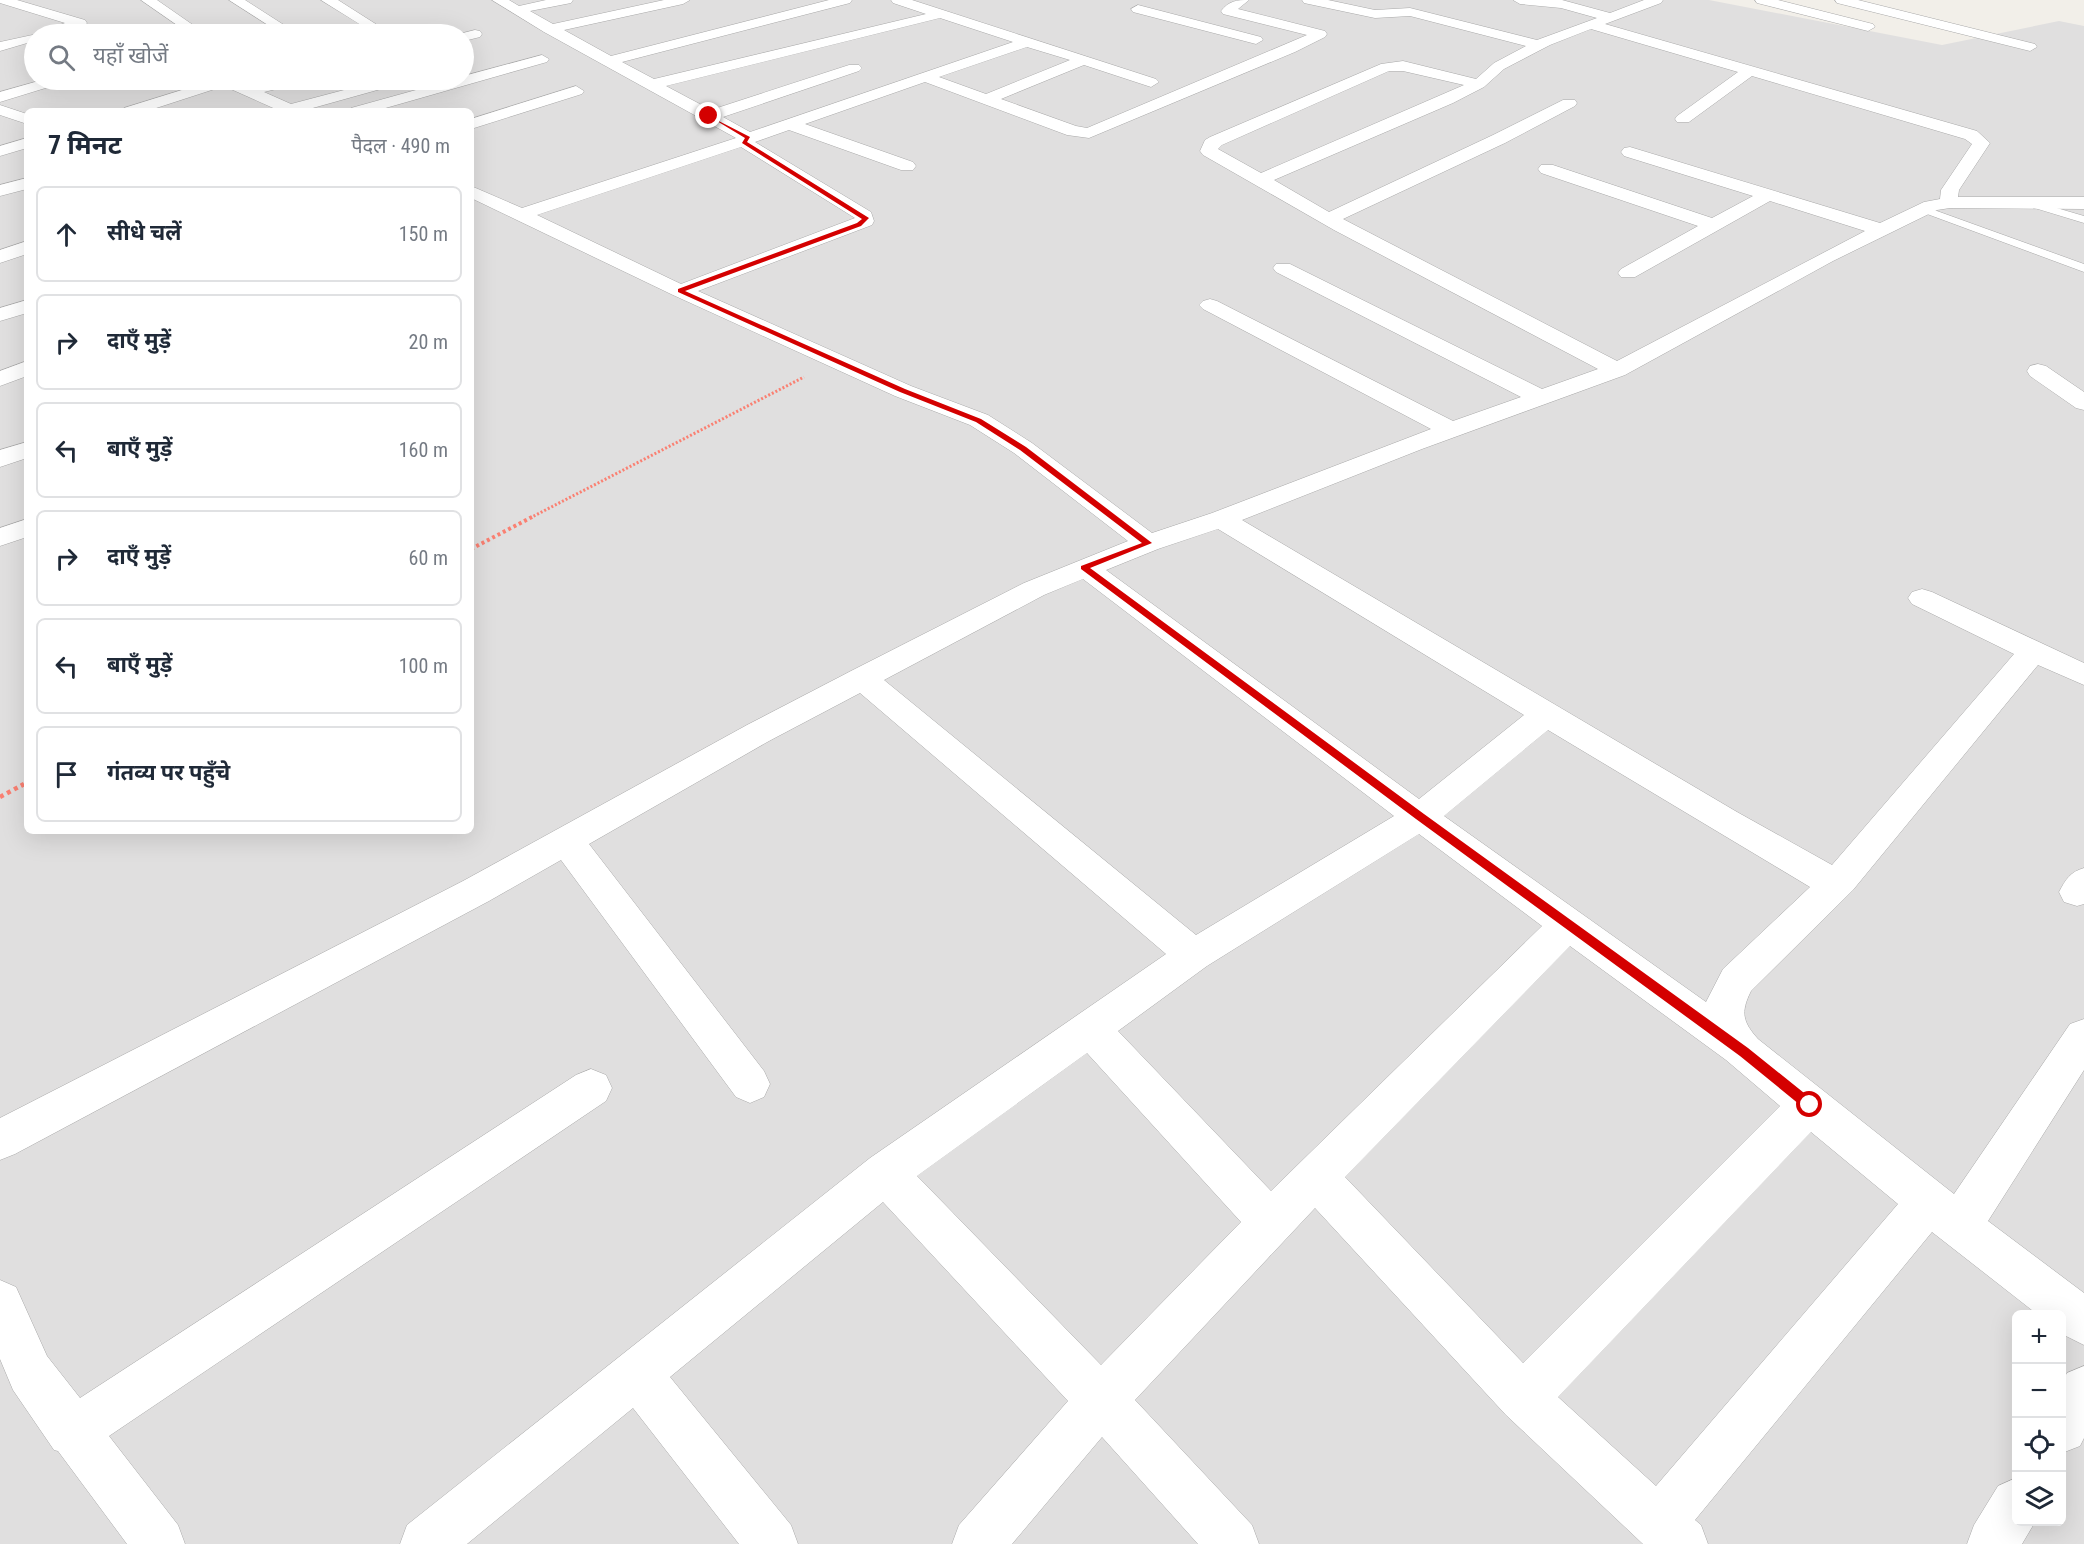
<!DOCTYPE html>
<html lang="hi">
<meta charset="utf-8">
<style>
body{margin:0;font-family:"Roboto Condensed","Noto Sans Devanagari",sans-serif;background:#f2f2f3;color:#1f2937}
.controls{position:absolute;right:18px;bottom:18px;display:grid;overflow:hidden;border-radius:9px;box-shadow:0 6px 24px #0002}
.controls button{width:54px;height:54px;display:grid;place-items:center;padding:0;border:0;border-bottom:2px solid #e0e1e3;background:#fff;color:#1f2937;font:30px sans-serif}
.stop{position:absolute;width:18px;height:18px;margin:-14px;border:4px solid #d40000;border-radius:50%;background:#fff}
.stop.end{background:#d40000;border-color:#fff;box-shadow:0 2px 6px #0008}
.list{margin:0;padding:0;list-style:none}
h2{display:flex;justify-content:space-between;align-items:center;height:78px;margin:0;padding:0 24px;font-size:26px}
h2 small{font-size:20px;font-weight:400;color:#747a83}
.list li{display:grid;grid-template-columns:39px 1fr auto;gap:18px;align-items:center;box-sizing:border-box;height:96px;margin:0 12px 12px;padding:0 12px;border:2px solid #e0e1e3;border-radius:9px}
.list b{display:block;font-size:22px;white-space:nowrap}
.list em{font-size:20px;font-style:normal;color:#747a83}
.icon{flex:none;width:33px;height:33px;fill:none;stroke:currentColor;stroke-width:2;stroke-linecap:round;stroke-linejoin:round}
.map{position:relative;flex:none;width:2084px;height:1544px;overflow:hidden}
.search{position:absolute;background:#fff;box-shadow:0 6px 24px #0002;left:24px;top:24px;width:450px;height:66px;display:flex;align-items:center;gap:15px;box-sizing:border-box;padding:0 21px;border-radius:33px;color:#747a83;font-size:22px}
.panel{position:absolute;background:#fff;box-shadow:0 6px 24px #0002;left:24px;top:108px;width:450px;height:726px;border-radius:9px}
.map>svg:first-child{display:block}
</style>
<div class="map">
<svg width="2084" height="1544" viewBox="0 0 2084 1544">
<rect width="100%" height="100%" fill="#f2efe9"/>
<path fill="#e0dfdf" fill-rule="evenodd" d="M 0,0 L 1709,0 L 1942,45 L 2059,21 L 2084,26 L 2084,1544 L 0,1544 ZM 34,34 L 464,34 L 464,80 L 34,80 ZM 27,111 L 471,111 L 471,831 L 27,831 ZM 2016,1314 L 2062,1314 L 2062,1522 L 2016,1522 Z"/>
<g fill="none" stroke-linecap="round" stroke-linejoin="round">
<defs>
<path id="lane" d="M 2029,200 L 2084,216 L 2084,223 L 2025,205 L 2024,203 Z
M 1923,206 L 2084,264 L 2084,272 L 1919,211 L 1919,207 Z"/>
<path id="street" d="M 0,0 L 17,0 L 85,20 L 87,23 L 85,26 L 57,34 L 34,34 L 34,41 L 0,51 L 0,42 L 37,34 L 65,23 L 0,3 Z
M 141,0 L 157,0 L 206,34 L 190,34 Z
M 229,0 L 245,0 L 298,34 L 282,34 Z
M 321,0 L 338,0 L 382,28 L 371,34 L 353,34 L 355,31 L 364,27 Z
M 492,0 L 509,0 L 519,6 L 546,0 L 573,0 L 571,3 L 530,11 L 553,24 L 664,0 L 690,0 L 683,4 L 564,30 L 611,56 L 829,0 L 852,0 L 850,3 L 622,62 L 654,79 L 926,14 L 893,3 L 891,0 L 912,0 L 1156,79 L 1159,82 L 1151,87 L 1084,65 L 1001,99 L 1076,126 L 1087,128 L 1307,35 L 1223,14 L 1221,11 C 1229,1 1236,0 1249,0 L 1238,9 L 1325,31 L 1327,34 L 1325,37 L 1295,52 L 1089,138 L 1067,135 L 925,82 L 805,124 L 913,162 L 916,166 L 913,170 L 901,170 L 789,130 L 755,142 L 871,212 L 874,221 L 872,225 L 698,291 L 911,386 L 988,415 L 1032,443 L 1152,533 L 1212,513 L 1431,429 L 1203,309 L 1199,305 L 1203,301 L 1210,299 L 1217,301 L 1453,421 L 1521,397 L 1276,272 L 1273,268 L 1276,264 L 1290,264 L 1542,389 L 1598,369 L 1334,230 L 1203,155 L 1200,151 L 1205,140 L 1210,137 L 1381,64 L 1403,61 L 1476,79 L 1494,63 L 1526,46 L 1410,16 L 1375,18 L 1304,3 L 1302,0 L 1328,0 L 1375,10 L 1410,8 L 1537,40 L 1597,18 L 1561,8 L 1520,4 L 1513,0 L 1562,0 L 1610,13 L 1644,0 L 1663,0 L 1661,3 L 1605,24 L 1977,131 L 1990,143 L 1959,190 L 1958,197 L 2084,197 L 2084,209 L 1950,208 L 1937,210 L 1833,261 L 1625,375 L 1422,449 L 1242,520 L 1737,812 L 1832,865 L 2014,654 L 1912,604 L 1908,598 L 1912,592 L 1922,589 L 1932,592 L 2084,663 L 2084,685 L 2038,665 L 1853,890 L 1751,991 C 1740,1013 1743,1022 1758,1039 L 1954,1194 L 2070,1024 L 2084,1019 L 2084,1070 L 1988,1221 L 2084,1293 L 2084,1345 L 2062,1334 L 2062,1314 L 2037,1314 L 1932,1232 L 1695,1520 L 1701,1525 L 1708,1544 L 1643,1544 L 1506,1415 L 1315,1208 L 1135,1400 L 1252,1525 L 1259,1544 L 1198,1544 L 1102,1437 L 1012,1544 L 952,1544 L 959,1525 L 1068,1401 L 883,1202 L 670,1377 L 791,1525 L 798,1544 L 739,1544 L 633,1408 L 467,1544 L 400,1544 L 407,1525 L 870,1158 L 1166,954 L 860,693 L 769,741 L 589,844 L 764,1071 L 770,1084 L 764,1097 L 750,1103 L 736,1097 L 561,860 L 489,901 L 15,1154 L 0,1160 L 0,1118 L 463,881 L 747,725 L 851,671 L 1024,583 L 1128,541 L 1014,453 L 970,425 L 895,396 L 673,295 L 471,198 L 471,186 L 522,208 L 736,138 L 544,32 ZM 940,18 L 1013,42 L 750,132 L 723,117 L 859,71 L 862,68 L 859,65 L 849,65 L 711,110 L 666,86 ZM 1591,29 L 1738,72 L 1677,116 L 1675,119 L 1677,122 L 1689,122 L 1752,76 L 1965,139 L 1972,144 L 1941,190 L 1940,199 L 1924,202 L 1880,223 L 1630,147 L 1624,148 L 1621,152 L 1624,156 L 1753,196 L 1712,218 L 1553,165 L 1541,165 L 1538,169 L 1541,173 L 1698,226 L 1621,269 L 1618,273 L 1621,277 L 1635,277 L 1770,201 L 1865,231 L 1617,361 L 1343,219 L 1505,143 L 1575,106 L 1577,103 L 1575,100 L 1563,100 L 1493,135 L 1329,212 L 1274,180 L 1453,103 L 1484,87 L 1504,69 L 1550,45 ZM 1027,47 L 1070,60 L 986,94 L 939,77 ZM 1389,71 L 1403,71 L 1464,85 L 1261,173 L 1218,149 L 1222,145 ZM 741,147 L 855,218 L 681,284 L 537,215 ZM 1218,529 L 1524,715 L 1419,799 L 1106,570 L 1158,549 ZM 1083,579 L 1394,816 L 1196,935 L 884,680 L 1044,595 ZM 1548,730 L 1810,887 L 1723,969 L 1706,1002 L 1444,816 ZM 1419,834 L 1542,926 L 1271,1191 L 1118,1031 L 1207,966 ZM 1570,946 L 1726,1060 L 1780,1106 L 1523,1363 L 1345,1177 ZM 1087,1053 L 1241,1222 L 1101,1365 L 917,1176 ZM 1811,1132 L 1898,1204 L 1656,1486 L 1558,1397 Z
M 1755,0 L 1778,0 L 1873,24 L 1875,27 L 1868,31 L 1757,3 Z
M 1835,0 L 1858,0 L 2035,44 L 2037,47 L 2030,51 L 1837,3 Z
M 1138,5 L 1261,37 L 1263,40 L 1256,44 L 1133,12 L 1131,9 Z
M 475,30 L 480,31 L 482,34 L 480,37 L 464,41 L 464,34 L 459,34 Z
M 542,55 L 549,59 L 547,62 L 375,111 L 349,111 L 351,108 L 452,80 L 464,80 L 464,76 Z
M 42,80 L 58,80 L 52,86 L 0,102 L 0,92 Z
M 214,80 L 235,80 L 250,86 L 279,80 L 303,80 L 301,83 L 264,92 L 291,104 L 382,80 L 388,81 L 391,84 L 388,87 L 302,111 L 280,111 L 224,86 L 147,111 L 122,111 L 124,108 Z
M 576,86 L 584,91 L 582,94 L 471,129 L 471,119 Z
M 0,105 L 27,114 L 27,124 L 0,115 Z
M 27,138 L 27,148 L 0,156 L 0,146 Z
M 27,178 L 27,189 L 0,196 L 0,185 Z
M 27,241 L 27,254 L 0,263 L 0,250 Z
M 27,300 L 27,313 L 0,321 L 0,308 Z
M 27,361 L 27,376 L 0,386 L 0,371 Z
M 2038,364 L 2046,366 L 2084,392 L 2084,410 L 2076,408 L 2030,376 L 2027,371 L 2030,366 Z
M 27,442 L 27,458 L 0,467 L 0,450 Z
M 27,519 L 27,537 L 0,546 L 0,528 Z
M 2084,868 L 2084,904 L 2077,906 L 2064,902 L 2059,892 C 2066,879 2070,872 2084,868 Z
M 591,1069 L 606,1075 L 612,1088 L 606,1101 L 109,1436 L 178,1525 L 185,1544 L 127,1544 L 58,1451 L 54,1450 L 13,1390 L 0,1359 L 0,1280 L 16,1287 L 47,1356 L 80,1398 L 576,1075 Z
M 2084,1366 L 2084,1438 L 2080,1446 L 2062,1453 L 2062,1382 L 2067,1373 Z
M 2016,1478 L 2016,1522 L 2035,1522 L 2022,1544 L 1967,1544 L 1974,1525 L 1998,1486 Z"/>
</defs>
<use href="#lane" stroke="#a9a9a9" stroke-width="1"/>
<use href="#street" stroke="#a9a9a9" stroke-width="1"/>
<path stroke="#fa8072" stroke-width="3" stroke-dasharray="2 2" stroke-linecap="butt" d="M 530,518 L 804,377"/>
<path stroke="#fa8072" stroke-width="4" stroke-dasharray="3 3" stroke-linecap="butt" d="M 471,549 L 532,517
M 21,786 L 27,783"/>
<path stroke="#fa8072" stroke-width="4.5" stroke-dasharray="4 4" stroke-linecap="butt" d="M 0,797 L 24,784"/>
<use href="#lane" fill="#fff" fill-rule="evenodd"/>
<use href="#street" fill="#fff" fill-rule="evenodd"/>
</g>
<path fill="#d40000" d="M 707,115 L 750,137 L 747,142 L 869,218 L 861,226 L 685,291 L 905,389 L 981,419 L 1026,447 L 1152,543 L 1090,568 L 1424,814 L 1748,1048 L 1814,1101 L 1814,1109 L 1805,1109 L 1740,1056 L 1416,819 L 1081,569 L 1081,566 L 1142,543 L 1020,450 L 976,422 L 900,392 L 678,292 L 678,289 L 857,223 L 862,219 L 742,143 L 745,138 Z"/>
</svg>
<div class="controls">
<button>+</button>
<button>−</button>
<button><svg class="icon" aria-label="locate" viewBox="0 0 24 24"><circle cx="12" cy="12" r="6"/><path d="M12 2v4M12 18v4M2 12h4M18 12h4"/></svg></button>
<button><svg class="icon" aria-label="layers" viewBox="0 0 24 24"><path d="M12 4l9 5-9 5-9-5zM3 14l9 5 9-5"/></svg></button>
</div>
<div class="stop" style="left:1810px;top:1105px"></div>
<div class="stop end" style="left:709px;top:116px"></div>
<div class="search"><svg class="icon" aria-label="search" viewBox="0 0 24 24"><circle cx="10" cy="10" r="6"/><path d="M15 15l6 6"/></svg>यहाँ खोजें</div>
<section class="panel">
<h2>7 मिनट<small>पैदल · 490 m</small></h2>
<ul class="list">
<li><svg class="icon" aria-label="ahead" viewBox="0 0 24 24"><path d="M12 20V5M6 11l6-6 6 6"/></svg><div><b>सीधे चलें</b></div><em>150 m</em></li>
<li><svg class="icon" aria-label="right" viewBox="0 0 24 24"><path d="M7 20v-9h11M14 6l5 5-5 5"/></svg><div><b>दाएँ मुड़ें</b></div><em>20 m</em></li>
<li><svg class="icon" aria-label="left" viewBox="0 0 24 24"><path d="M17 20v-9H6M10 6l-5 5 5 5"/></svg><div><b>बाएँ मुड़ें</b></div><em>160 m</em></li>
<li><svg class="icon" aria-label="right" viewBox="0 0 24 24"><path d="M7 20v-9h11M14 6l5 5-5 5"/></svg><div><b>दाएँ मुड़ें</b></div><em>60 m</em></li>
<li><svg class="icon" aria-label="left" viewBox="0 0 24 24"><path d="M17 20v-9H6M10 6l-5 5 5 5"/></svg><div><b>बाएँ मुड़ें</b></div><em>100 m</em></li>
<li><svg class="icon" aria-label="arrive" viewBox="0 0 24 24"><path d="M6 21V4h12l-3 4 3 4H6"/></svg><div><b>गंतव्य पर पहुँचे</b></div></li>
</ul>
</section>
</div>
